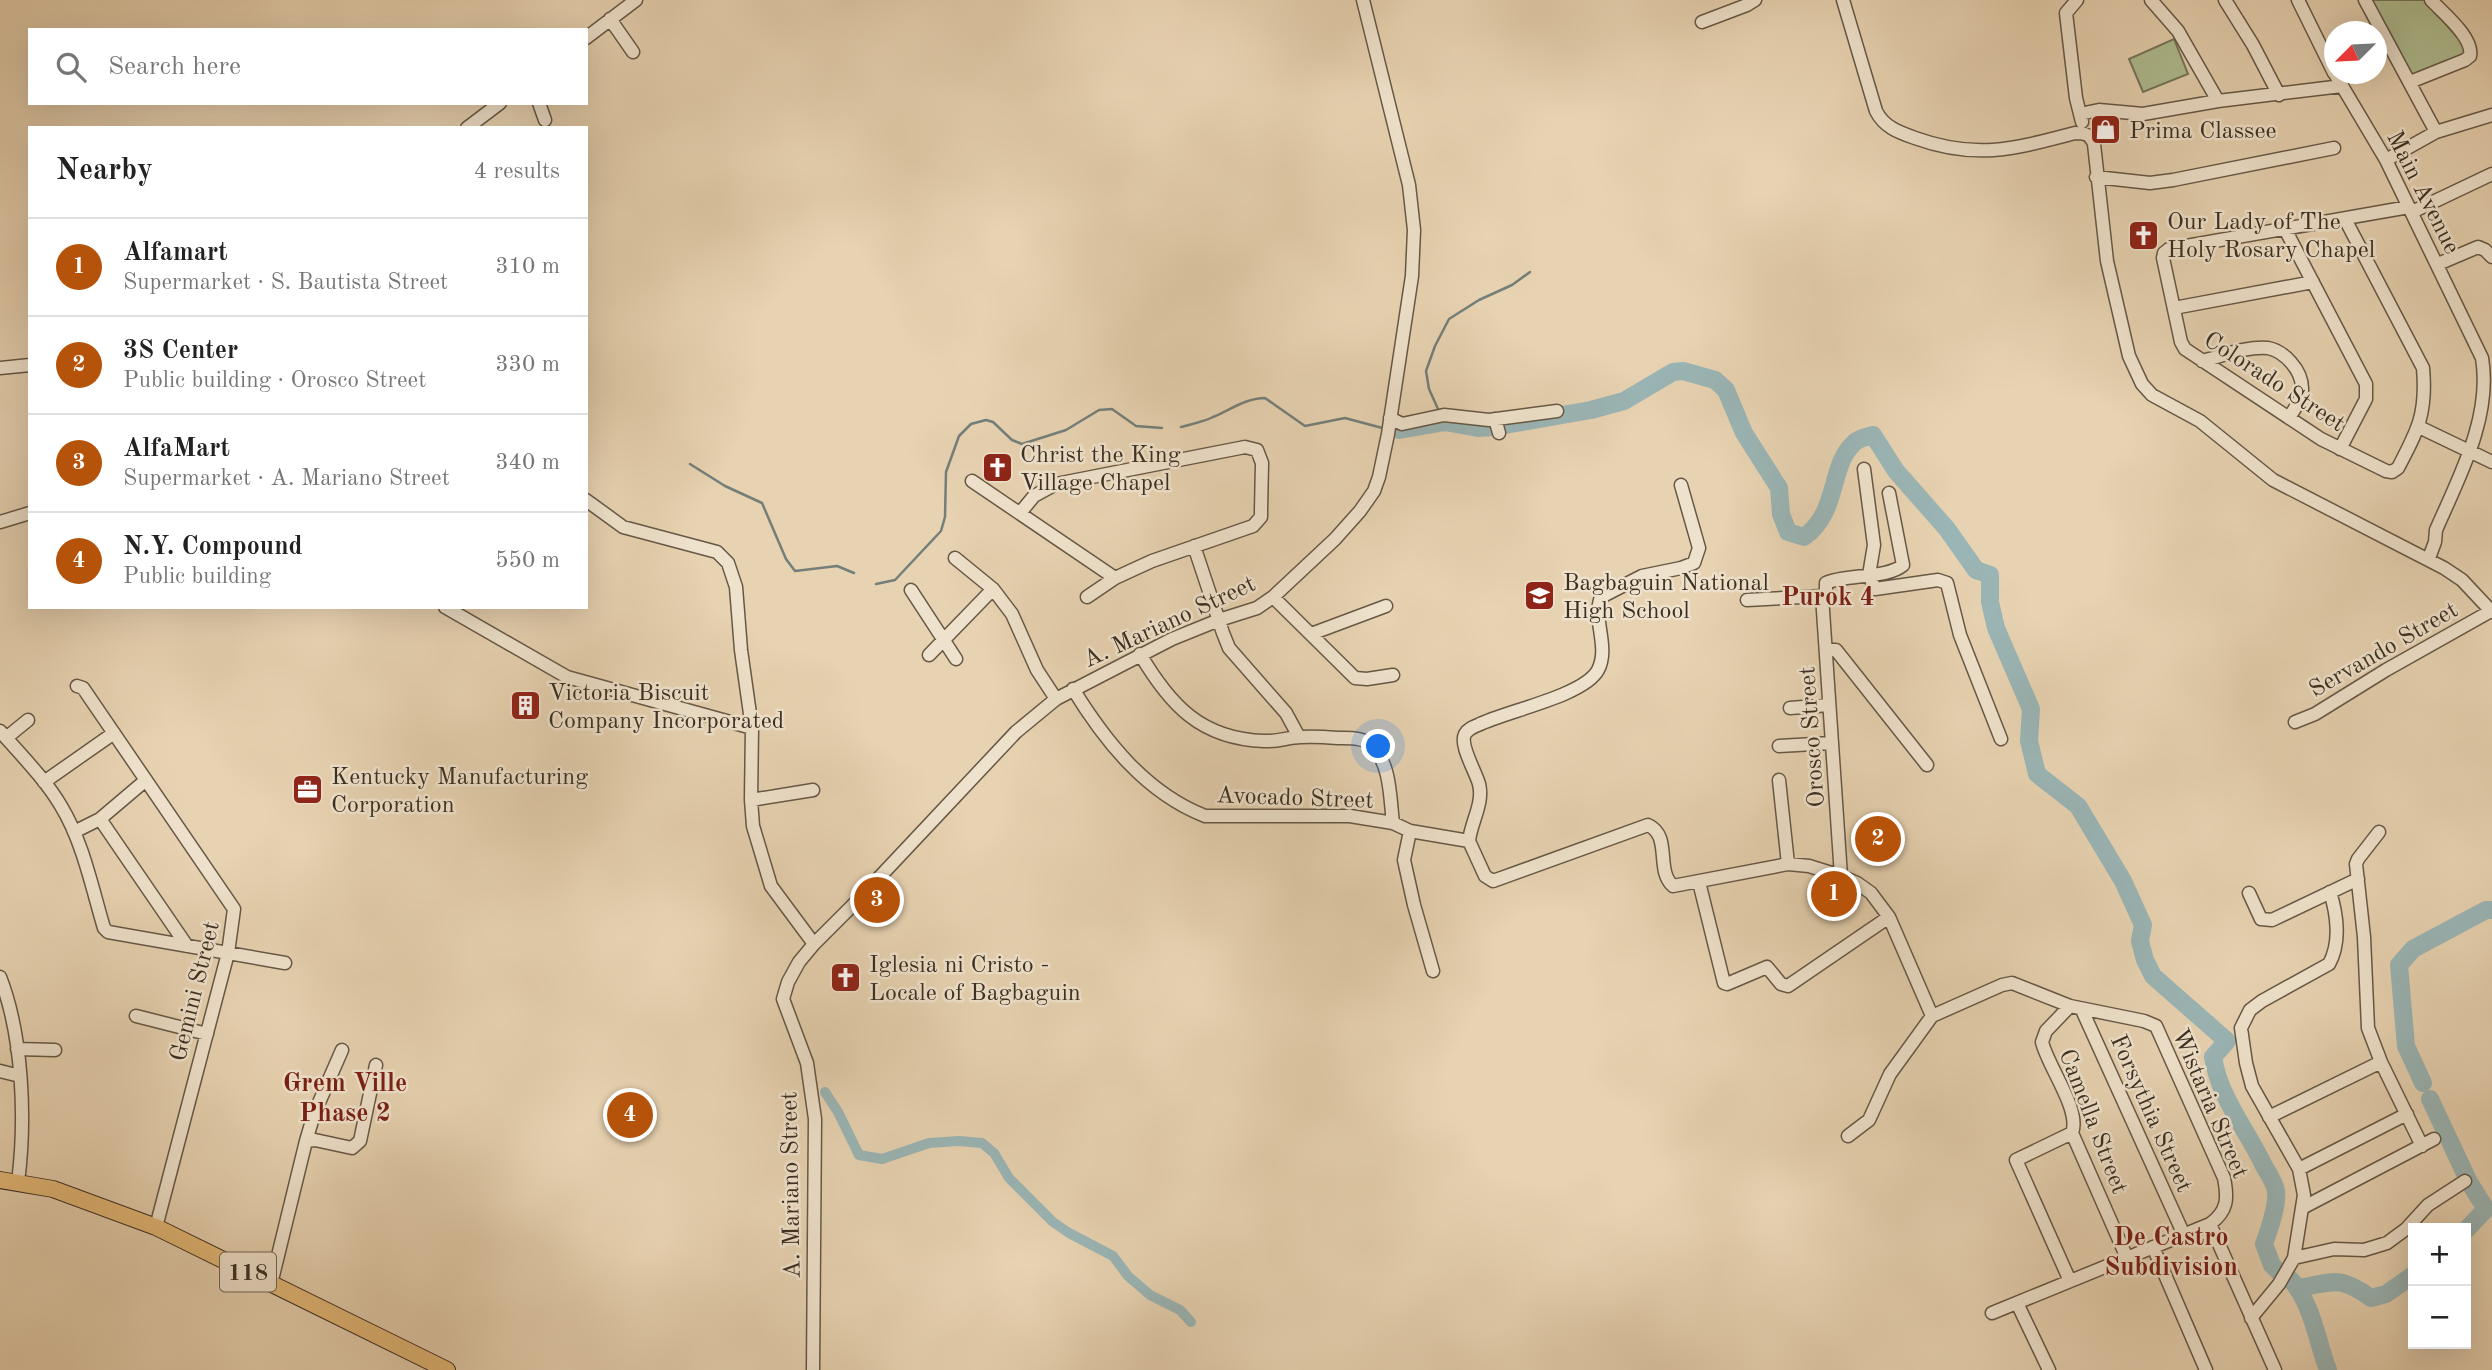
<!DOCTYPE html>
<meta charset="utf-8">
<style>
body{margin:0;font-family:"Old Standard TT",serif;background:#f2f2f2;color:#222}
.controls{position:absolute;right:21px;bottom:21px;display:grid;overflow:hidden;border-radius:0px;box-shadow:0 7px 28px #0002}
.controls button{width:63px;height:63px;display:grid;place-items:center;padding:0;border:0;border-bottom:2px solid #e0e0e0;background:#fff;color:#222;font:35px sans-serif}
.compass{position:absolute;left:2324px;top:21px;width:63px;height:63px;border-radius:50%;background:#fff;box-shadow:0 7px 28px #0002;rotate:246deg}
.you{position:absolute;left:1379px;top:747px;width:24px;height:24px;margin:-18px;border:5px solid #fff;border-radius:50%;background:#1a73e8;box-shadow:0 0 0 10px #1a73e833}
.badge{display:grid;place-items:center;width:46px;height:46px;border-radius:50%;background:#b45309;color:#fff;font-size:23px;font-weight:700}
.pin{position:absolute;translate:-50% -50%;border:4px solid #fff;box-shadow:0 2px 7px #0006}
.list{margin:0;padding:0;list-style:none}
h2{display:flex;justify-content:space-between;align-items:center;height:91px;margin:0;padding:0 28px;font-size:30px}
h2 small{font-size:23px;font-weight:400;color:#767676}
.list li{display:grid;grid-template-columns:46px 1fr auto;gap:21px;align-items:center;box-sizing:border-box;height:98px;padding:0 28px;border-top:2px solid #e0e0e0}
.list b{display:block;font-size:26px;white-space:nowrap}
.list p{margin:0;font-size:23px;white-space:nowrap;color:#767676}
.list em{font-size:23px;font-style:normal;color:#767676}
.icon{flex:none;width:38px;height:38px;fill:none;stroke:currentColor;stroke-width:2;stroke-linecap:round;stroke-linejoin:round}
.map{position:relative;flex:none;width:2492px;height:1370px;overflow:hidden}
.search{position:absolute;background:#fff;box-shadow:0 7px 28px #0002;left:28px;top:28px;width:560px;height:77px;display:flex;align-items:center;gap:18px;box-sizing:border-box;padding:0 24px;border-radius:0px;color:#767676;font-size:26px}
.panel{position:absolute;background:#fff;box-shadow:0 7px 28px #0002;left:28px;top:126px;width:560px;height:483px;border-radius:0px}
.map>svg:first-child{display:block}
</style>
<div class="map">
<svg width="2492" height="1370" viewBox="0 0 2492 1370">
<rect width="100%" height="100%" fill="#e7d2b1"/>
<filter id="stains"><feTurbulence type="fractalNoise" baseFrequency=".00286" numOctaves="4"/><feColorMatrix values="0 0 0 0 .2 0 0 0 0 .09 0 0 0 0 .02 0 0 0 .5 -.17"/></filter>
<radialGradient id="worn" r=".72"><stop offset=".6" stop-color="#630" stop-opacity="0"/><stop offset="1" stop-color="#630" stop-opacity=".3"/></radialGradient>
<path fill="#afbd91" stroke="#75765a" stroke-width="2" d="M 2367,0 L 2426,0 L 2468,50 L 2468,56 L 2411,79 Z
M 2174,39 L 2188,74 L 2143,92 L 2129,59 Z"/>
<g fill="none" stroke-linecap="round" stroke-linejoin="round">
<path stroke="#747f7a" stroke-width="2.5" d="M 1438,409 L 1429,389 L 1426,371 L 1435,346 L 1449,319 L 1479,300 L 1512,285 L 1530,272
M 1181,427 C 1192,424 1203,422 1213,417 C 1230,410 1246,398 1265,398 L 1305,426 L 1345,418 L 1386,429
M 690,464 L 725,486 L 762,503 L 786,559 L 795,571 L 837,566 L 854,573
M 876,584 L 895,580 L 941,531 L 945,517 L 946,472 L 959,436 L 971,424 L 986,420 L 993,422 L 1012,440 L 1022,444 L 1066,430 L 1099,410 L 1112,409 L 1136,426 L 1162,428"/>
<path stroke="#9ab5b5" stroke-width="10" d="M 825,1092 L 838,1112 L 859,1155 L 882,1159 L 929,1143 L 959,1141 L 982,1143 L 994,1153 L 1009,1178 L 1053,1222 L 1069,1233 L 1113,1256 L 1128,1276 L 1150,1295 L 1180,1310 L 1191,1322"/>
<path stroke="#9ab5b5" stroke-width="18" d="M 1442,418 L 1445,422 L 1478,428 L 1493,427 L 1591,410 L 1624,401 L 1673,372 L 1683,371 L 1715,380 L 1726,390 L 1744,433 L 1779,488 L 1781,514 L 1788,532 L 1804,537 C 1839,512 1829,467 1853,444 C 1858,438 1866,437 1873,435 L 1896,471 L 1947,529 L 1976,570 L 1990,575 L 1990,602 L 1996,628 L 2031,709 L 2029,741 L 2037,774 L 2078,806 L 2123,881 L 2143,925 L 2140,941 L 2145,960 L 2153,976 L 2227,1041 L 2213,1057 C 2219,1097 2247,1130 2264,1166 C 2268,1173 2275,1183 2276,1191 C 2278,1205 2269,1230 2264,1244 L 2272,1265 L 2280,1273
M 1399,430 L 1445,422
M 2423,1083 L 2406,1046 L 2399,965 L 2413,949 L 2486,910 L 2492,910
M 2430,1099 L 2469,1182 L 2486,1209 L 2466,1230
M 2291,1280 C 2312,1303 2317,1341 2328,1370
M 2298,1288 C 2334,1282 2339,1275 2371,1298 L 2386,1294 L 2413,1275"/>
<defs>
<path id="minor" d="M 1843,0 L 1876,111 C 1884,127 1898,132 1915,138 C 1976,160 2014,149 2075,133 C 2085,133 2090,134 2094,144 L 2107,261 L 2129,356 L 2142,384 L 2152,395 L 2200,421 L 2273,480 L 2444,568 L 2462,580 L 2492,612
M 2077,0 L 2066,13 L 2076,98 L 2082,122
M 2151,0 L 2178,31 L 2218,101
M 2225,0 L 2253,45 L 2279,95
M 2298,0 L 2334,73
M 2365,0 L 2436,132
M 610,19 L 633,52
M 1702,22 L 1747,5 L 1755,0
M 586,38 L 636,0
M 2335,74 L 2386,160 L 2482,358 C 2492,417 2459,477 2436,530 L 2435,542 L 2429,558
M 2410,82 L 2465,60 L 2470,56 C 2474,38 2443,13 2431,0
M 539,103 L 545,120
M 2080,114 L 2099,110 L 2143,114 L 2218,101 L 2342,86
M 467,128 L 500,103
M 2386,160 L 2436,132 L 2492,115
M 2096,177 L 2150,183 L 2173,180 L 2334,148
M 2412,212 L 2492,174
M 2345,219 L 2423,368 C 2427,413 2418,430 2398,468 L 2392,472 L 2386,471 L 2321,439 L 2185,349 L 2181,342 L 2163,258 L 2164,253 L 2169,249 L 2409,207
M 2285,229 L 2366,384 L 2366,399 L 2340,449
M 2438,264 L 2478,247 L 2485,250 L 2492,257
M 2174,308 L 2313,282
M 2202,361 C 2222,356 2247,346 2268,348 C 2284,351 2302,370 2302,388 C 2303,399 2294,409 2289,418
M 0,368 L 30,365
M 1390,418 L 1402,424 L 1444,415 L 1489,420 L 1557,411
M 1495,419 L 1499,433
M 2419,427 L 2492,462
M 1864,469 L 1874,545 L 1869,575 L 1875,589 L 1938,580 L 1947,583 L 1960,635 L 2001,739
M 972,481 L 1115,578
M 586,500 L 623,527 L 717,552 L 728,563 L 736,587 L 741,650 L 752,728 L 751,800 L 753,826 L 771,886 L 814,944
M 1020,513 L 1034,496 L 1056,484 L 1245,447 L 1257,450 L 1262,463 L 1261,511 L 1261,517 L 1253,526 L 1152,561 L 1115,578 L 1087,597
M 0,522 L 30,513
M 1194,546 L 1223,633 L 1229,648 L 1286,713 L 1299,737
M 955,558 L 993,589 L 1012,614 L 1037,670 L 1056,699
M 911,590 L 956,659
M 1273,597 L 1355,678 L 1367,679 L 1393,675
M 1747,600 L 1822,596
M 445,607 L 567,677 L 752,728
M 1311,634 L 1386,606
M 1826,650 L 1836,650 L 1927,765
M 1140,654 C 1170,705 1201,739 1264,741 C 1277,742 1289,737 1301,737 C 1313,736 1326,737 1338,738 C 1351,738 1364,737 1373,747 C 1391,765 1390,800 1393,823
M 929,655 L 993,589
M 77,686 L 83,688 L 234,909 L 228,953 L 156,1227
M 1073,689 C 1105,741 1146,793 1205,816 L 1350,816 L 1393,823 L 1410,831 L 1469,841 C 1471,822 1484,803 1479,784 C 1476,772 1459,745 1465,734 C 1468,729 1473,727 1478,725 C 1506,711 1584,696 1598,670 C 1610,647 1592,620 1601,597 L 1642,576 L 1681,568 L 1694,563 L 1699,548 L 1681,485
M 1790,708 L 1829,705
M 2295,722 L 2315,714 L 2386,670 L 2491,611
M 0,731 C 21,755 45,779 61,806 C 83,842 92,888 104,928 L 108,932 L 285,963
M 6,738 L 28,720
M 1779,746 L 1832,743
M 1779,780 L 1788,864
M 44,782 L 114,733
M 751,800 L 813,790
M 100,819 L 187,946
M 1410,831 L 1404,860 L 1414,905 L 1433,971
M 74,832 L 100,819 L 146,780
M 2379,832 L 2358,859 L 2356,864 L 2364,937 L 2368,1028 L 2381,1062 L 2422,1146
M 1469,841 L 1485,876 L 1493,881 L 1648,825 C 1672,836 1655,870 1673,886 L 1788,864 L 1809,866 L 1841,876 L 1857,883 L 1871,893 L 1889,917 L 1932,1016
M 1841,876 L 1822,596 L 1826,591 L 1826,583 C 1845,574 1887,579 1903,565 L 1889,493
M 1699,882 L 1724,983 L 1727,984 L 1767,967 L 1781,984 L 1788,986 L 1889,917
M 2249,893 L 2261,919 L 2272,920 L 2358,879
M 0,977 C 23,1036 26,1120 18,1182
M 2070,1006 L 2046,1031 L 2042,1042 C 2048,1067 2081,1110 2072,1133 L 2127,1258
M 2082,1010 L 2184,1235
M 136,1016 L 207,1034
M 17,1049 L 55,1050
M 0,1071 L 20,1076
M 2269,1117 L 2381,1062
M 1848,1136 L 1869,1120 L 1890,1074 L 1932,1016 L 2002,985 L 2012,983 L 2070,1006 L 2144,1021 L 2156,1026 L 2224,1178 C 2228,1198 2228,1211 2210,1224 L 1992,1313
M 306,1141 L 314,1114 L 342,1050
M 2299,1169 L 2407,1114
M 2304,1207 L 2434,1139
M 2210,1224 L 2275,1370
M 2153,1247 L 2206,1370
M 2294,1258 L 2334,1249 L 2364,1250 L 2387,1243 L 2406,1229 L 2428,1205 L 2465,1181
M 2070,1281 L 2016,1160 L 2072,1133
M 271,1284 L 306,1141 L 315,1140 L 352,1148 L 360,1141 L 376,1065
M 2017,1303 L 2049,1370
M 2251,1318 L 2279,1284 L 2294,1258 L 2304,1195 L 2299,1169 L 2252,1086 L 2246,1063 L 2241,1028 L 2250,1010 L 2262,1001 L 2329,964 C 2341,943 2337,914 2330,892
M 813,1370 L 815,1119 L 807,1063 L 783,999 L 788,982 L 799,962 L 814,944 L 859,899 L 1016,732 L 1056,699 L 1172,639 L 1219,620 L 1257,608 L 1273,597 L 1335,539 L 1360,511 L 1374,491 L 1379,477 L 1388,434 L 1412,276 L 1414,230 L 1409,185 L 1363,0"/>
<path id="major" d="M 0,1180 L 53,1189 L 156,1227 L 447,1370"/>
</defs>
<use href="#minor" stroke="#665846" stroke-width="15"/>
<use href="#major" stroke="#3b2f22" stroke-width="18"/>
<use href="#minor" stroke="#efe2cc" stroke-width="12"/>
<use href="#major" stroke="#e4b978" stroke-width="16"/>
</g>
<defs>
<symbol id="shop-square" viewBox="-11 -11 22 22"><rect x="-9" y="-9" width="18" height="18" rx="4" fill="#8f2418" stroke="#efe2cc"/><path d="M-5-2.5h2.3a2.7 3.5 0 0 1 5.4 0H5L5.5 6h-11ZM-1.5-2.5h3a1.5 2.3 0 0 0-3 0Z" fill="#fff"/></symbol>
<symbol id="church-square" viewBox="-11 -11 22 22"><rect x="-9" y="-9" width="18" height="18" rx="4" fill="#8f2418" stroke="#efe2cc"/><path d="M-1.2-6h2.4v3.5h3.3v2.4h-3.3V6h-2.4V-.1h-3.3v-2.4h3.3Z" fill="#fff"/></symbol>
<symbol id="school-square" viewBox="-11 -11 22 22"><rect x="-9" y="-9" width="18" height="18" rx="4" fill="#8f2418" stroke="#efe2cc"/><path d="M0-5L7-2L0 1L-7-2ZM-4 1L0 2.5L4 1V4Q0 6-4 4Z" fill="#fff"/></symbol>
<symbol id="building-square" viewBox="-11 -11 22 22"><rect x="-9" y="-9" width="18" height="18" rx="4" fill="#8f2418" stroke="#efe2cc"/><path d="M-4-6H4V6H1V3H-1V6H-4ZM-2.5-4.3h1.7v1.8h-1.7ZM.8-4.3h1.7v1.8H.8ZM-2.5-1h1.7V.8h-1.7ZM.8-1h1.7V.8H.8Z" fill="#fff"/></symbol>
<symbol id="office-square" viewBox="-11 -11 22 22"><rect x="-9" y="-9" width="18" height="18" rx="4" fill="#8f2418" stroke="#efe2cc"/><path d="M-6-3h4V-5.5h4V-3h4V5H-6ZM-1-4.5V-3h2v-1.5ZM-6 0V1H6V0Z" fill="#fff"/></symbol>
</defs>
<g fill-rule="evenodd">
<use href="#shop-square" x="2088" y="112" width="35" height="35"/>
<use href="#church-square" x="2126" y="218" width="35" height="35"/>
<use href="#church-square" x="980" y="450" width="35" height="35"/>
<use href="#school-square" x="1522" y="578" width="35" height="35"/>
<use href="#building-square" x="508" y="688" width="35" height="35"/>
<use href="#office-square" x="290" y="772" width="35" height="35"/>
<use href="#church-square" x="828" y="960" width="35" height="35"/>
</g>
<g text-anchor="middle" stroke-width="5" stroke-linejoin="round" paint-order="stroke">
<rect fill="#efe2cc" stroke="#716555" stroke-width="2" x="220" y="1252.5" width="56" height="39" rx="5"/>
<g font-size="23" font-weight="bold" fill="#3b2f22">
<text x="248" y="1280">118</text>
</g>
<g font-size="24" fill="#3b2f22" stroke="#efe2cc" text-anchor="start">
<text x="2129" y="138">Prima Classee</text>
<text x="2167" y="229">Our Lady of The<tspan x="2167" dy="28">Holy Rosary Chapel</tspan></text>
<text x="1020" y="462">Christ the King<tspan x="1020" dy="28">Village Chapel</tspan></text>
<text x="1563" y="590">Bagbaguin National<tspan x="1563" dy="28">High School</tspan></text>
<text x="548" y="700">Victoria Biscuit<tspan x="548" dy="28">Company Incorporated</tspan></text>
<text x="331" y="784">Kentucky Manufacturing<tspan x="331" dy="28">Corporation</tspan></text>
<text x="869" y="972">Iglesia ni Cristo -<tspan x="869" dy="28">Locale of Bagbaguin</tspan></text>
</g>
<g font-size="24" fill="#3b2f22" stroke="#efe2cc">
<text transform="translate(2424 192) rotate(63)" y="8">Main Avenue</text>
<text transform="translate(2275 381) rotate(33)" y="8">Colorado Street</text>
<text transform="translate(1169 621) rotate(-25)" y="8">A. Mariano Street</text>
<text transform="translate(2383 649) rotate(-30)" y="8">Servando Street</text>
<text transform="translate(1811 737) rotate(-94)" y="8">Orosco Street</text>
<text transform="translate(1295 797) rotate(2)" y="8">Avocado Street</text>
<text transform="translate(194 991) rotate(-76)" y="8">Gemini Street</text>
<text transform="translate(2211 1103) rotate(67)" y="8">Wistaria Street</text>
<text transform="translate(2152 1113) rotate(66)" y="8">Forsythia Street</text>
<text transform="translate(2094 1121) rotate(69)" y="8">Camella Street</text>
<text transform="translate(790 1185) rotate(-91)" y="8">A. Mariano Street</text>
</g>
<g font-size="26" font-weight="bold" fill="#7a1f14" stroke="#efe2cc">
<text x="1828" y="605">Purok 4</text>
<text x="345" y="1091">Grem Ville<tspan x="345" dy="30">Phase 2</tspan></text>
<text x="2171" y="1245">De Castro<tspan x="2171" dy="30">Subdivision</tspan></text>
</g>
</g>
<rect width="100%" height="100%" filter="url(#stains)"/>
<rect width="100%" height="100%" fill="url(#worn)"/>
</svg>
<div class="controls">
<button>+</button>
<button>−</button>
</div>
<svg class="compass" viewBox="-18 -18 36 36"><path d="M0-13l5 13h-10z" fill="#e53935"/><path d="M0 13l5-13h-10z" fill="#767676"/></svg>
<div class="you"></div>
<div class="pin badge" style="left:1834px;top:894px">1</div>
<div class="pin badge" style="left:1878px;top:839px">2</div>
<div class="pin badge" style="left:877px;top:900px">3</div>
<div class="pin badge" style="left:630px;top:1115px">4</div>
<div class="search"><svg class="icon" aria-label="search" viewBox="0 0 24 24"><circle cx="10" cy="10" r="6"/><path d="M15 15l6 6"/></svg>Search here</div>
<section class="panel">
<h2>Nearby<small>4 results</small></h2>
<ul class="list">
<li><span class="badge">1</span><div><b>Alfamart</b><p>Supermarket · S. Bautista Street</p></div><em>310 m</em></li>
<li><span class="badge">2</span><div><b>3S Center</b><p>Public building · Orosco Street</p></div><em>330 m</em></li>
<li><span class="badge">3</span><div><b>AlfaMart</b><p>Supermarket · A. Mariano Street</p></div><em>340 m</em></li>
<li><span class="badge">4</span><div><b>N.Y. Compound</b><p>Public building</p></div><em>550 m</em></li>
</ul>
</section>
</div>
